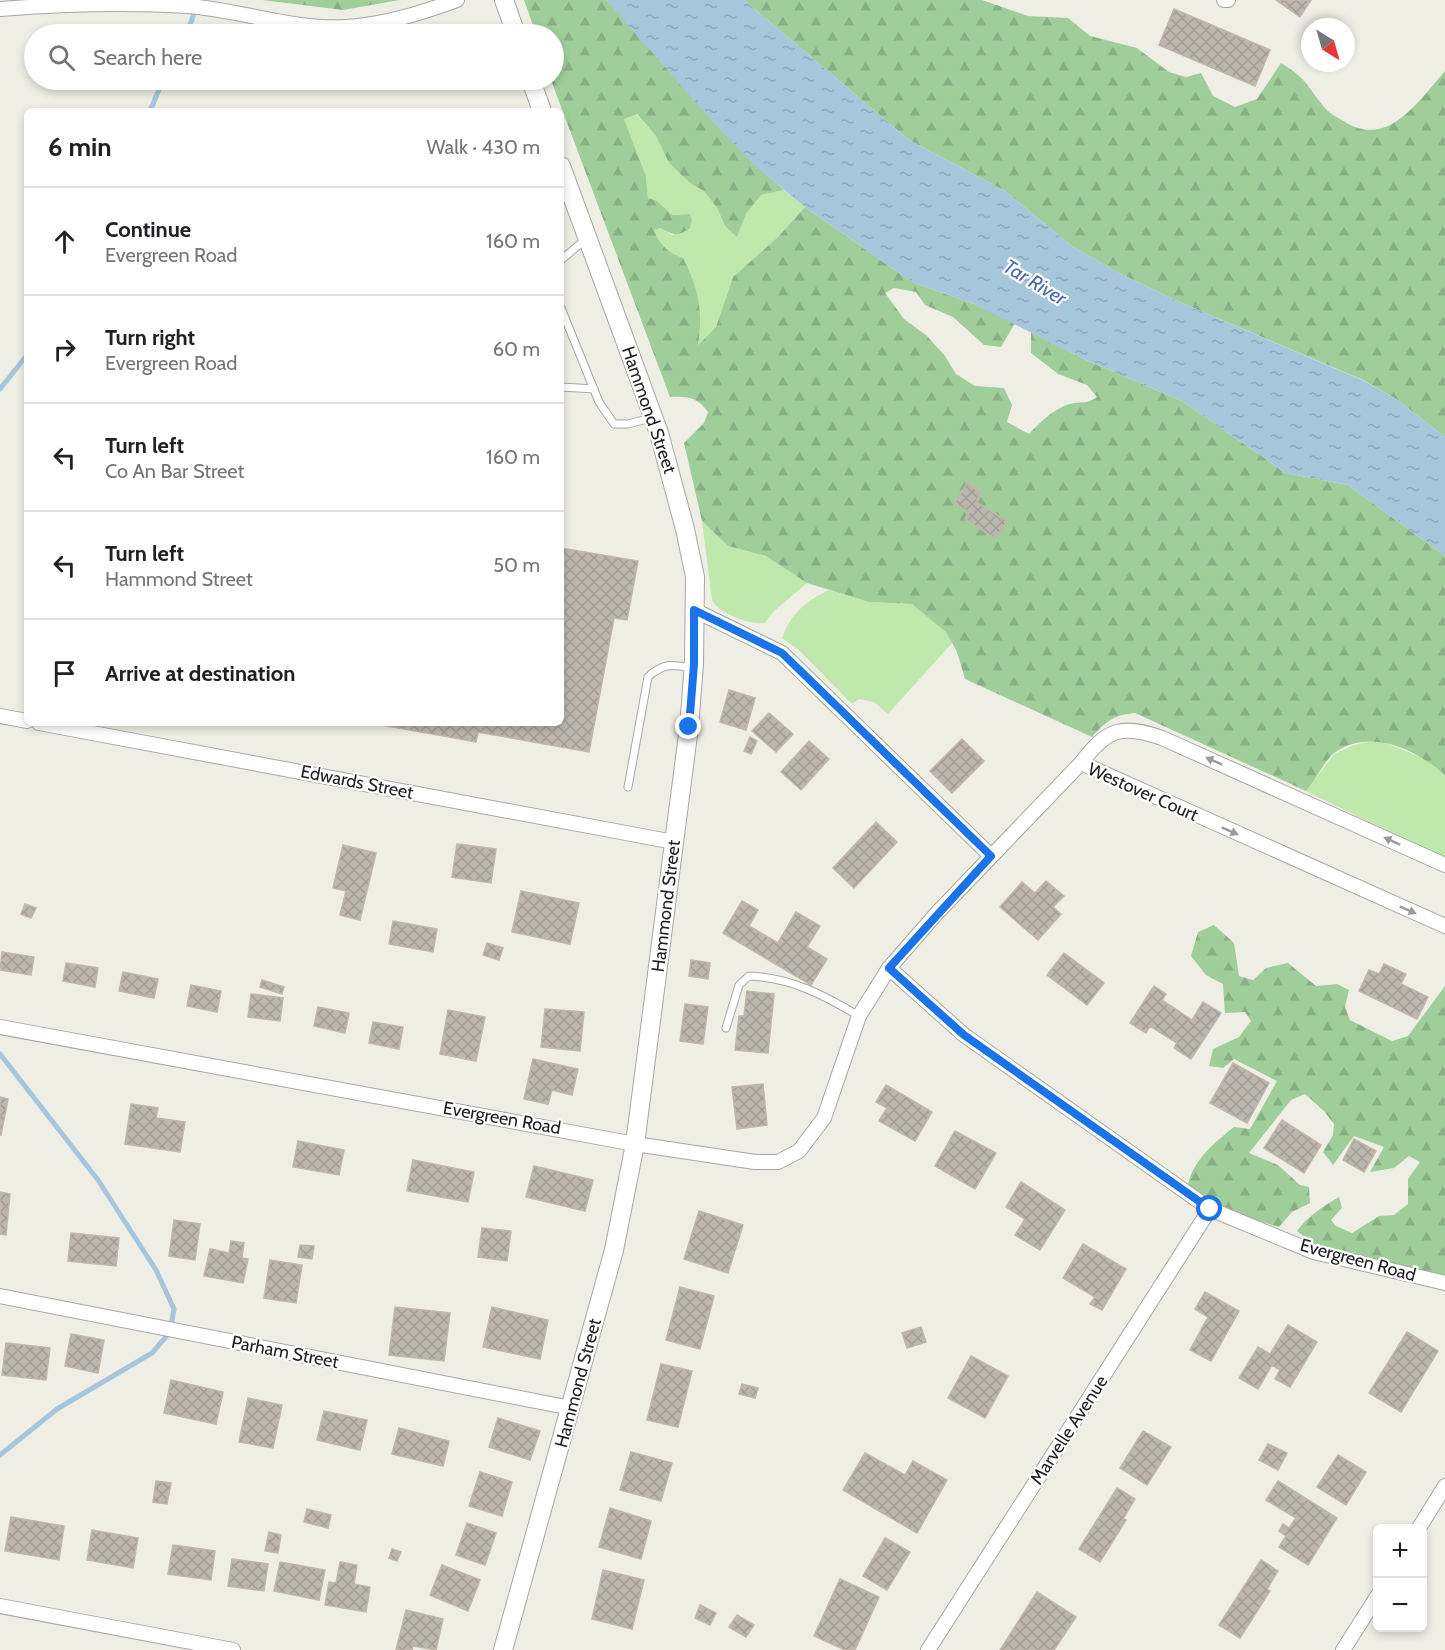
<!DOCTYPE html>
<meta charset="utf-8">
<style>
body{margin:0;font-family:Cabin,sans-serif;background:#f2f2f2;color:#202124}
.controls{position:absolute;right:18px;bottom:18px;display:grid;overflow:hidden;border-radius:9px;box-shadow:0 3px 9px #0003}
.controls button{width:54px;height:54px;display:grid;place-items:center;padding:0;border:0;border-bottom:2px solid #e0e0e0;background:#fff;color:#202124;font:30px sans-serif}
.compass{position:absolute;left:1301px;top:18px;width:54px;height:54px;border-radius:50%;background:#fff;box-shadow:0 3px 9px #0003;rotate:143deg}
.stop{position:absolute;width:18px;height:18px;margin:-14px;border:4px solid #1a73e8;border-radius:50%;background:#fff}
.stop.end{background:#1a73e8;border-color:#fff;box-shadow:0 2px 6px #0008}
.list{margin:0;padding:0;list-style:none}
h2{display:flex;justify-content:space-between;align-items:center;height:78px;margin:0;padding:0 24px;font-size:26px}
h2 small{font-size:20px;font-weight:400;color:#757577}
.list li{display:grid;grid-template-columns:39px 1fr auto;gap:18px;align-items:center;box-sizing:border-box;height:108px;padding:0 24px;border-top:2px solid #e0e0e0}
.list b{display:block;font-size:22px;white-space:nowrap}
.list p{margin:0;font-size:20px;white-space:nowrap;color:#757577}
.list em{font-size:20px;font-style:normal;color:#757577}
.icon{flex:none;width:33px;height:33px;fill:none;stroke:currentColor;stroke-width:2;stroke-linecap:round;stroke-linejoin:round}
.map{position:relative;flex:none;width:1445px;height:1650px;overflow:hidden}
.search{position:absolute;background:#fff;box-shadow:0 3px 9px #0003;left:24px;top:24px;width:540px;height:66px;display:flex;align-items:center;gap:15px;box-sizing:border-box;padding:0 21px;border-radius:33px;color:#757577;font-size:22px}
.panel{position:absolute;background:#fff;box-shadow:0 3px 9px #0003;left:24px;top:108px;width:540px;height:618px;border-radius:9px}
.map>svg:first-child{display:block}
</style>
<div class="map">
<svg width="1445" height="1650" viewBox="0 0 1445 1650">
<defs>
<pattern id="forest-firs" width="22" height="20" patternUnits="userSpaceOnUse" patternTransform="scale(1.5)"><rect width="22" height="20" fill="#a0ce9b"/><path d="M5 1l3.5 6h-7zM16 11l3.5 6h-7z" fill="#89b085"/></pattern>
<pattern id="water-ripples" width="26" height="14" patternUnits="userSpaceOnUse" patternTransform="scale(1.5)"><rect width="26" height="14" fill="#a6c6dc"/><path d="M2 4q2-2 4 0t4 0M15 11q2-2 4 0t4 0" fill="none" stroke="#8eaabc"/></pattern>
<pattern id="building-cross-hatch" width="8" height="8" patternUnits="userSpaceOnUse" patternTransform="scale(1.5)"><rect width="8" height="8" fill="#bcb7ae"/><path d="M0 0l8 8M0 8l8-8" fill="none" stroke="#a19d95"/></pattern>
</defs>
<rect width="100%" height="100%" fill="#efeee5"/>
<path fill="#bee8ac" d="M 636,114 L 656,136 L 669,163 L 690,183 L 704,191 L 717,208 L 725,226 L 737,236 L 746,214 L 761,195 L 784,190 L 805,207 L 778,237 L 733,277 L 716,327 L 697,346 L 683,258 C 668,252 659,246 654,230 L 661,228 L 672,235 L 690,228 L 692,220 L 690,214 L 672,215 L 657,201 L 648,198 L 646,176 L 624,119 Z
M 702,521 L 728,546 L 766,556 L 807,583 L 773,612 L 765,623 C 750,625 719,614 712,600 Z
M 829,590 L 869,602 L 912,604 L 946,631 L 952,643 L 888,714 L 874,702 L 859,699 L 852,704 L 799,650 L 782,638 C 791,613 806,601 829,590 Z
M 1378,740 L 1428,760 L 1445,775 L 1445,859 L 1306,791 L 1334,754 L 1354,745 Z"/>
<path fill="url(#forest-firs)" d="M 262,0 L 400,0 L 343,10 Z
M 524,0 L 606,0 C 667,62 717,134 784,190 L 761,195 L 746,214 L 737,237 L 725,226 L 717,208 L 704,191 L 690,183 L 669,163 L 656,136 L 637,114 L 624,119 L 646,176 L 648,198 L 657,201 L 672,215 L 690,214 L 692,220 L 690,228 C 679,236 674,236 661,228 L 654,230 C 660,246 668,252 683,258 C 699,290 703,310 698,345 L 716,327 L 733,277 L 778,237 L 805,207 L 912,282 L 974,304 L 1015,323 L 1001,347 L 984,345 L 953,317 L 925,305 L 916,292 L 894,288 L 885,293 L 904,319 L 927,336 L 945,356 L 956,374 L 975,386 L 1004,388 L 1012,405 L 1007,422 L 1029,434 C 1039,423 1054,409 1069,404 C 1080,401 1087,405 1097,397 L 1087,385 L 1058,374 L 1031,353 L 1031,332 L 1088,361 L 1182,401 L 1286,473 L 1348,485 L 1445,556 L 1445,775 C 1417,750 1370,727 1334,753 C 1325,760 1315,781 1306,791 L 1135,713 C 1114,715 1106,721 1092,737 L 965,679 L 957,652 L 946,632 L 912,604 L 869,602 L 807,583 L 766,556 L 728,546 L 702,521 L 684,443 L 704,423 L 708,412 C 697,397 688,396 670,397 L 551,80 L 554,80 L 554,34 L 536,34 Z
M 744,0 L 982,0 L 1028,16 L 1068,18 L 1090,36 L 1137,48 L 1169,72 L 1186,77 L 1201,73 L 1213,96 L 1235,107 L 1257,99 L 1281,63 C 1309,80 1306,86 1326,109 C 1330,114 1339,118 1345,122 C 1389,149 1419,100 1445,71 L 1445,437 L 1396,399 L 1363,380 L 1175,300 L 1119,273 L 1073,247 L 1005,191 L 909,140 Z
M 1214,925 L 1234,943 L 1239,976 L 1253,980 L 1266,968 L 1288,963 L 1316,986 L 1337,984 L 1349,990 L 1345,1007 L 1350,1020 L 1392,1041 L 1408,1036 L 1445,986 L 1445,1275 L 1317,1247 L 1297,1231 C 1307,1217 1323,1206 1339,1197 L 1342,1208 L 1331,1220 L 1336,1226 L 1352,1233 L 1379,1216 L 1394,1215 L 1408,1204 L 1408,1179 L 1420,1162 L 1409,1156 L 1394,1168 L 1370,1172 L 1384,1147 L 1354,1136 L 1333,1165 L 1323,1152 L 1333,1135 L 1334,1124 L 1324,1111 L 1305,1094 L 1291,1100 L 1249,1153 L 1278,1165 L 1300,1185 L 1309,1187 L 1310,1203 L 1292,1212 L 1279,1227 C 1245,1218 1217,1205 1188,1185 C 1193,1160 1214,1143 1234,1127 L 1250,1129 L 1277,1081 L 1234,1059 L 1223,1068 L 1209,1066 L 1213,1049 L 1239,1037 L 1251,1021 L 1245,1012 L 1225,1013 L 1223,984 L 1206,975 L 1191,956 L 1198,932 Z"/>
<path fill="url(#water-ripples)" d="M 606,0 L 744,0 L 909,140 L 1005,191 L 1073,247 L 1119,273 L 1175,300 L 1362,380 L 1396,399 L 1445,437 L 1445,556 L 1348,485 L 1286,473 L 1182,401 L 1088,361 L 974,304 L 912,282 L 805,207 L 754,165 L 713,122 Z"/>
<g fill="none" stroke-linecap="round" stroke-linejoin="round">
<path stroke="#a6c6dc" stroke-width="5" d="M 185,34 L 192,20 L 197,0
M 150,111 L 163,80
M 0,389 L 27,355
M 0,1054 L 98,1180 L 156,1270 L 174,1309 L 170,1332 L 152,1353 L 57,1409 L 0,1455"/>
</g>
<path fill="url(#building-cross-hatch)" stroke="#c1b7a8" stroke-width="1.5" d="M 1276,0 L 1311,0 L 1300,17 Z
M 1174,9 L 1270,50 L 1255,86 L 1159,45 Z
M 967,483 L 981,492 L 976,502 L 1007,521 L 996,539 L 965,519 L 969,512 L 955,503 Z
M 561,548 L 638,561 L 627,620 L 614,618 L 589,752 L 478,732 L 476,742 L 371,723 L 561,723 Z
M 729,690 L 755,698 L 746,730 L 720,722 Z
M 769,713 L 793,734 L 776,752 L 752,731 Z
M 750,737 L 757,741 L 751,754 L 744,751 Z
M 962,739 L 984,761 L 952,793 L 930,771 Z
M 809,741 L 829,759 L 801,790 L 781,772 Z
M 876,822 L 897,842 L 854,888 L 833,868 Z
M 457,844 L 496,849 L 491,883 L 452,877 Z
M 343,845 L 376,853 L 360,920 L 340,915 L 346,891 L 333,888 Z
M 1046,881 L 1064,896 L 1053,907 L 1061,914 L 1038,940 L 1000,907 L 1022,882 L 1035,893 Z
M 521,891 L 579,903 L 570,944 L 512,932 Z
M 742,901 L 758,910 L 749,926 L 778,943 L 796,912 L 820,926 L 807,947 L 827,959 L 811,985 L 723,933 Z
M 25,904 L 36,908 L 31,918 L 21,914 Z
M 393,921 L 437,929 L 433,952 L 389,944 Z
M 487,943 L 503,948 L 499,960 L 483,955 Z
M 2,952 L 34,957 L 31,975 L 0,970 Z
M 1064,953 L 1104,983 L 1087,1005 L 1047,975 Z
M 691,960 L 710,963 L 708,979 L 689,976 Z
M 66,963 L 98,968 L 95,987 L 63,981 Z
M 1384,964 L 1406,974 L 1401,984 L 1428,997 L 1417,1019 L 1359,991 L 1369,970 L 1379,974 Z
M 123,972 L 158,979 L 154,998 L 119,991 Z
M 262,980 L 284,987 L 282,994 L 260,987 Z
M 191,985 L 221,991 L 217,1012 L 187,1006 Z
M 1154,986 L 1166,994 L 1162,1000 L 1192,1020 L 1203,1002 L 1221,1013 L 1191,1059 L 1174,1048 L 1177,1043 L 1150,1026 L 1146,1033 L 1130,1023 Z
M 747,991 L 774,994 L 768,1053 L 735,1050 L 739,1016 L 744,1016 Z
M 251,994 L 283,998 L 280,1021 L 248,1017 Z
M 685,1004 L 708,1007 L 703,1044 L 680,1041 Z
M 318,1007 L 349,1013 L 345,1033 L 314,1026 Z
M 545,1009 L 584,1012 L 580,1051 L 541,1047 Z
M 448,1010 L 485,1017 L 476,1061 L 440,1054 Z
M 373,1022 L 403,1027 L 399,1049 L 369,1043 Z
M 533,1059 L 578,1069 L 572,1095 L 552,1090 L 548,1104 L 524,1099 Z
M 1233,1063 L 1269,1083 L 1247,1123 L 1210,1103 Z
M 763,1084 L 767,1125 L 737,1129 L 732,1087 Z
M 886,1085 L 932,1112 L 915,1141 L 879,1121 L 887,1108 L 876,1102 Z
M 0,1097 L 8,1099 L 1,1135 L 0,1135 Z
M 131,1104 L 158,1108 L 156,1118 L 185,1122 L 180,1152 L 125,1144 Z
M 1282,1120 L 1321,1145 L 1304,1173 L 1264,1148 Z
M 955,1131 L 996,1153 L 975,1189 L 935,1166 Z
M 1354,1139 L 1376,1151 L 1364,1172 L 1343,1160 Z
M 298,1141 L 344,1150 L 339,1175 L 293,1167 Z
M 413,1160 L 474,1172 L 468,1202 L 407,1191 Z
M 534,1166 L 593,1180 L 585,1211 L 526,1197 Z
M 1021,1182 L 1065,1210 L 1040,1250 L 1015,1235 L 1025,1219 L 1006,1207 Z
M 0,1192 L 10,1194 L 6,1235 L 0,1234 Z
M 699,1211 L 743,1225 L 728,1273 L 684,1259 Z
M 174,1220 L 200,1224 L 195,1260 L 169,1256 Z
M 482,1228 L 511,1231 L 507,1261 L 478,1257 Z
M 71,1233 L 119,1238 L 116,1266 L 68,1261 Z
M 231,1241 L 244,1243 L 242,1258 L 248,1259 L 243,1283 L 204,1276 L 210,1249 L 229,1253 Z
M 1083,1244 L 1126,1269 L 1102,1310 L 1090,1304 L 1095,1297 L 1063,1278 Z
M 300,1245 L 314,1246 L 312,1259 L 298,1257 Z
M 270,1260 L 302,1265 L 296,1303 L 264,1298 Z
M 680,1287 L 714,1296 L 700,1349 L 666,1340 Z
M 1205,1292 L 1239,1311 L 1211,1361 L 1190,1350 L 1208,1317 L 1195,1309 Z
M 395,1307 L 450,1313 L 444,1361 L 389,1355 Z
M 492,1307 L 548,1320 L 540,1359 L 483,1347 Z
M 1288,1325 L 1317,1342 L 1290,1387 L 1275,1379 L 1280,1370 L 1272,1365 L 1258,1389 L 1239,1378 L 1258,1347 L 1270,1354 Z
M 921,1327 L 926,1342 L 907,1348 L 902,1333 Z
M 1407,1332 L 1438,1351 L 1401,1412 L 1369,1393 Z
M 71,1334 L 104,1340 L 98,1373 L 65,1366 Z
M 6,1343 L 50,1348 L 46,1380 L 2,1375 Z
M 971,1356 L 1008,1376 L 985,1418 L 948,1398 Z
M 661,1364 L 692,1371 L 678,1427 L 647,1420 Z
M 171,1380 L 223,1392 L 216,1424 L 164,1413 Z
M 742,1384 L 758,1388 L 755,1398 L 739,1394 Z
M 248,1398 L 282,1405 L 273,1448 L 239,1442 Z
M 324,1411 L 367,1420 L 360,1450 L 317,1440 Z
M 498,1418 L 540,1431 L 530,1460 L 489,1447 Z
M 399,1428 L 449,1441 L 443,1466 L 392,1454 Z
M 1143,1431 L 1171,1447 L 1147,1485 L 1120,1468 Z
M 1268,1444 L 1287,1453 L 1278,1470 L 1259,1460 Z
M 631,1452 L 672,1463 L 661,1501 L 620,1490 Z
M 865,1453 L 905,1475 L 913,1461 L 947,1480 L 917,1533 L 843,1490 Z
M 1338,1455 L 1366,1472 L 1346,1505 L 1317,1487 Z
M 480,1472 L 512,1482 L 502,1516 L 469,1506 Z
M 156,1481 L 171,1483 L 167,1504 L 153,1502 Z
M 1278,1481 L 1337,1518 L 1308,1565 L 1279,1547 L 1286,1536 L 1279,1531 L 1283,1524 L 1289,1528 L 1296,1518 L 1266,1500 Z
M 1117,1488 L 1135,1499 L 1123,1519 L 1126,1520 L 1100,1562 L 1079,1549 Z
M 610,1508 L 651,1521 L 641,1559 L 599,1547 Z
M 307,1509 L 331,1515 L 328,1528 L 304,1522 Z
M 11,1517 L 64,1526 L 59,1560 L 5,1551 Z
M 467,1523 L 496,1533 L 485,1565 L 456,1555 Z
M 92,1530 L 138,1538 L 133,1568 L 87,1560 Z
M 269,1532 L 281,1535 L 278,1553 L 265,1551 Z
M 885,1538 L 910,1552 L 887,1590 L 863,1576 Z
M 173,1545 L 215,1551 L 211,1580 L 168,1574 Z
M 392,1549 L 401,1552 L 397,1561 L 389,1558 Z
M 232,1559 L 268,1564 L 264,1591 L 228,1586 Z
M 1261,1560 L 1278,1571 L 1267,1589 L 1270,1591 L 1240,1638 L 1219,1625 Z
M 280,1562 L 325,1570 L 319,1600 L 274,1591 Z
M 340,1562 L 357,1565 L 354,1584 L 370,1587 L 366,1612 L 325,1605 L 329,1582 L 336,1583 Z
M 442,1565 L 480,1580 L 468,1611 L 430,1595 Z
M 603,1570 L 644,1580 L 632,1629 L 592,1619 Z
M 840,1579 L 879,1597 L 855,1650 L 845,1650 L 814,1636 Z
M 1037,1592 L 1076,1617 L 1054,1650 L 1000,1650 Z
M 700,1605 L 716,1613 L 710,1625 L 695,1618 Z
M 406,1610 L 443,1619 L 436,1650 L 413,1646 L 412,1650 L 396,1650 Z
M 737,1615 L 754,1625 L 746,1637 L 729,1627 Z"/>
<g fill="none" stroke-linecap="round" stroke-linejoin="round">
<defs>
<path id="service" d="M 561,260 L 586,239
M 561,308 L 599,402 L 614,424 L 628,424 L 651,418
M 561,387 L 594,389
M 628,787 L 648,677 C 663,663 672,664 691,668
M 726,1028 L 739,985 L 749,976 C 789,977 824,995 859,1016"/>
<path id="minor" d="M 1224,0 L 1228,0
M 0,9 C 63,4 124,2 188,6 C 240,10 293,30 346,27 C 384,25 422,13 457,0
M 694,610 L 782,653 L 991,856
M 0,716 L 27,721
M 39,723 L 674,842
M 1081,763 L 1445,926
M 889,968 L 964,1035 L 1210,1209 L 1314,1252 L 1445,1283
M 0,1027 L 635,1144 L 755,1162 L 778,1162 L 799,1151 L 824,1118 L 859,1016 L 889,968 L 937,913 L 1081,763 C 1106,730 1121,723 1162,738 L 1445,865
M 0,1296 L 571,1408
M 1419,1528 L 1445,1486
M 0,1606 L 233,1650
M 928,1650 L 1210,1209
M 1343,1650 L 1378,1595"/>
<path id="tertiary" d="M 504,0 L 516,34
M 531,80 L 542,111
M 503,1650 L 614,1250 L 635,1144 L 689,727 L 694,664 L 695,577 L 685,529 L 659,433 L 561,166"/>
</defs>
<use href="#service" stroke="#a6a6a6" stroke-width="9"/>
<use href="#minor" stroke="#a6a6a6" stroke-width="16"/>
<use href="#tertiary" stroke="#a6a6a6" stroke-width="20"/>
<use href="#service" stroke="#fff" stroke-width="7"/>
<use href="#minor" stroke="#fff" stroke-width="14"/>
<use href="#tertiary" stroke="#fff" stroke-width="18"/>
</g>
<defs><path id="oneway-solid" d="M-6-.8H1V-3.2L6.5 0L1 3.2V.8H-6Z" transform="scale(1.5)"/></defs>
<g fill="#9a9a9a">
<use href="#oneway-solid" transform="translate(1214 761) rotate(-156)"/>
<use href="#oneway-solid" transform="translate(1230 831) rotate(24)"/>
<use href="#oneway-solid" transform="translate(1392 841) rotate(-156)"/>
<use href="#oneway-solid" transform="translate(1408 910) rotate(24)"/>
</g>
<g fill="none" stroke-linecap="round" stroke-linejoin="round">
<path stroke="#1a73e8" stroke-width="8" d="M 689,727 L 694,664 L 694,610 L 782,653 L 991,856 L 889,968 L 964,1035 L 1210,1209"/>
</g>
<g text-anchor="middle" stroke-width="4.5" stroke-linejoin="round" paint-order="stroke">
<g font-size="18" fill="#1f1f1f" stroke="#fff">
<text transform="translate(649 410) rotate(71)" y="6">Hammond Street</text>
<text transform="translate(357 782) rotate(11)" y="6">Edwards Street</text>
<text transform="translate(1143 792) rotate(24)" y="6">Westover Court</text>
<text transform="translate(666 906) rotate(-83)" y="6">Hammond Street</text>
<text transform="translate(502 1118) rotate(10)" y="6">Evergreen Road</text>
<text transform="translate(1358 1260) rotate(15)" y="6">Evergreen Road</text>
<text transform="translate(285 1352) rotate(11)" y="6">Parham Street</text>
<text transform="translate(578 1383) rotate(-75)" y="6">Hammond Street</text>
<text transform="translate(1069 1430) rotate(-57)" y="6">Marvelle Avenue</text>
</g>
<g font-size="20" font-style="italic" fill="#4d6bac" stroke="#fff">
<text transform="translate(1035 282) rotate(31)" y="7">Tar River</text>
</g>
</g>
</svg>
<div class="controls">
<button>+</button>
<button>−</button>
</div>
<svg class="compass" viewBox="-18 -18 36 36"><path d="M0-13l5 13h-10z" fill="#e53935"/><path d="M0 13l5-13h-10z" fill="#757577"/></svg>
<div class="stop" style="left:1210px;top:1209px"></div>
<div class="stop end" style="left:689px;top:727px"></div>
<div class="search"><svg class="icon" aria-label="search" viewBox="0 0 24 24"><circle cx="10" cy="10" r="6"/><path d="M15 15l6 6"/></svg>Search here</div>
<section class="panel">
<h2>6 min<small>Walk · 430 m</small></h2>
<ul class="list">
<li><svg class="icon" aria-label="ahead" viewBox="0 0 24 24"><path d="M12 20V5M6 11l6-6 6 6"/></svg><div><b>Continue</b><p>Evergreen Road</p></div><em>160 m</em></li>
<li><svg class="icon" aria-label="right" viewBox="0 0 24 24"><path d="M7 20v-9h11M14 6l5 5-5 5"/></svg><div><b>Turn right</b><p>Evergreen Road</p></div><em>60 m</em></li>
<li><svg class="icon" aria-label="left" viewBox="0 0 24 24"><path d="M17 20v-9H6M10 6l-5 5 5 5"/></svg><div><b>Turn left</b><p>Co An Bar Street</p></div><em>160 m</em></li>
<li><svg class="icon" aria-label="left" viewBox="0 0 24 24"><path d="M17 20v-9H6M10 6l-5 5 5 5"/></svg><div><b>Turn left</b><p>Hammond Street</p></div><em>50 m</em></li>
<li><svg class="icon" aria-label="arrive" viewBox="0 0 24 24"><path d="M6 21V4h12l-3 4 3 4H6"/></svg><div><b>Arrive at destination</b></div></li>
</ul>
</section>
</div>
